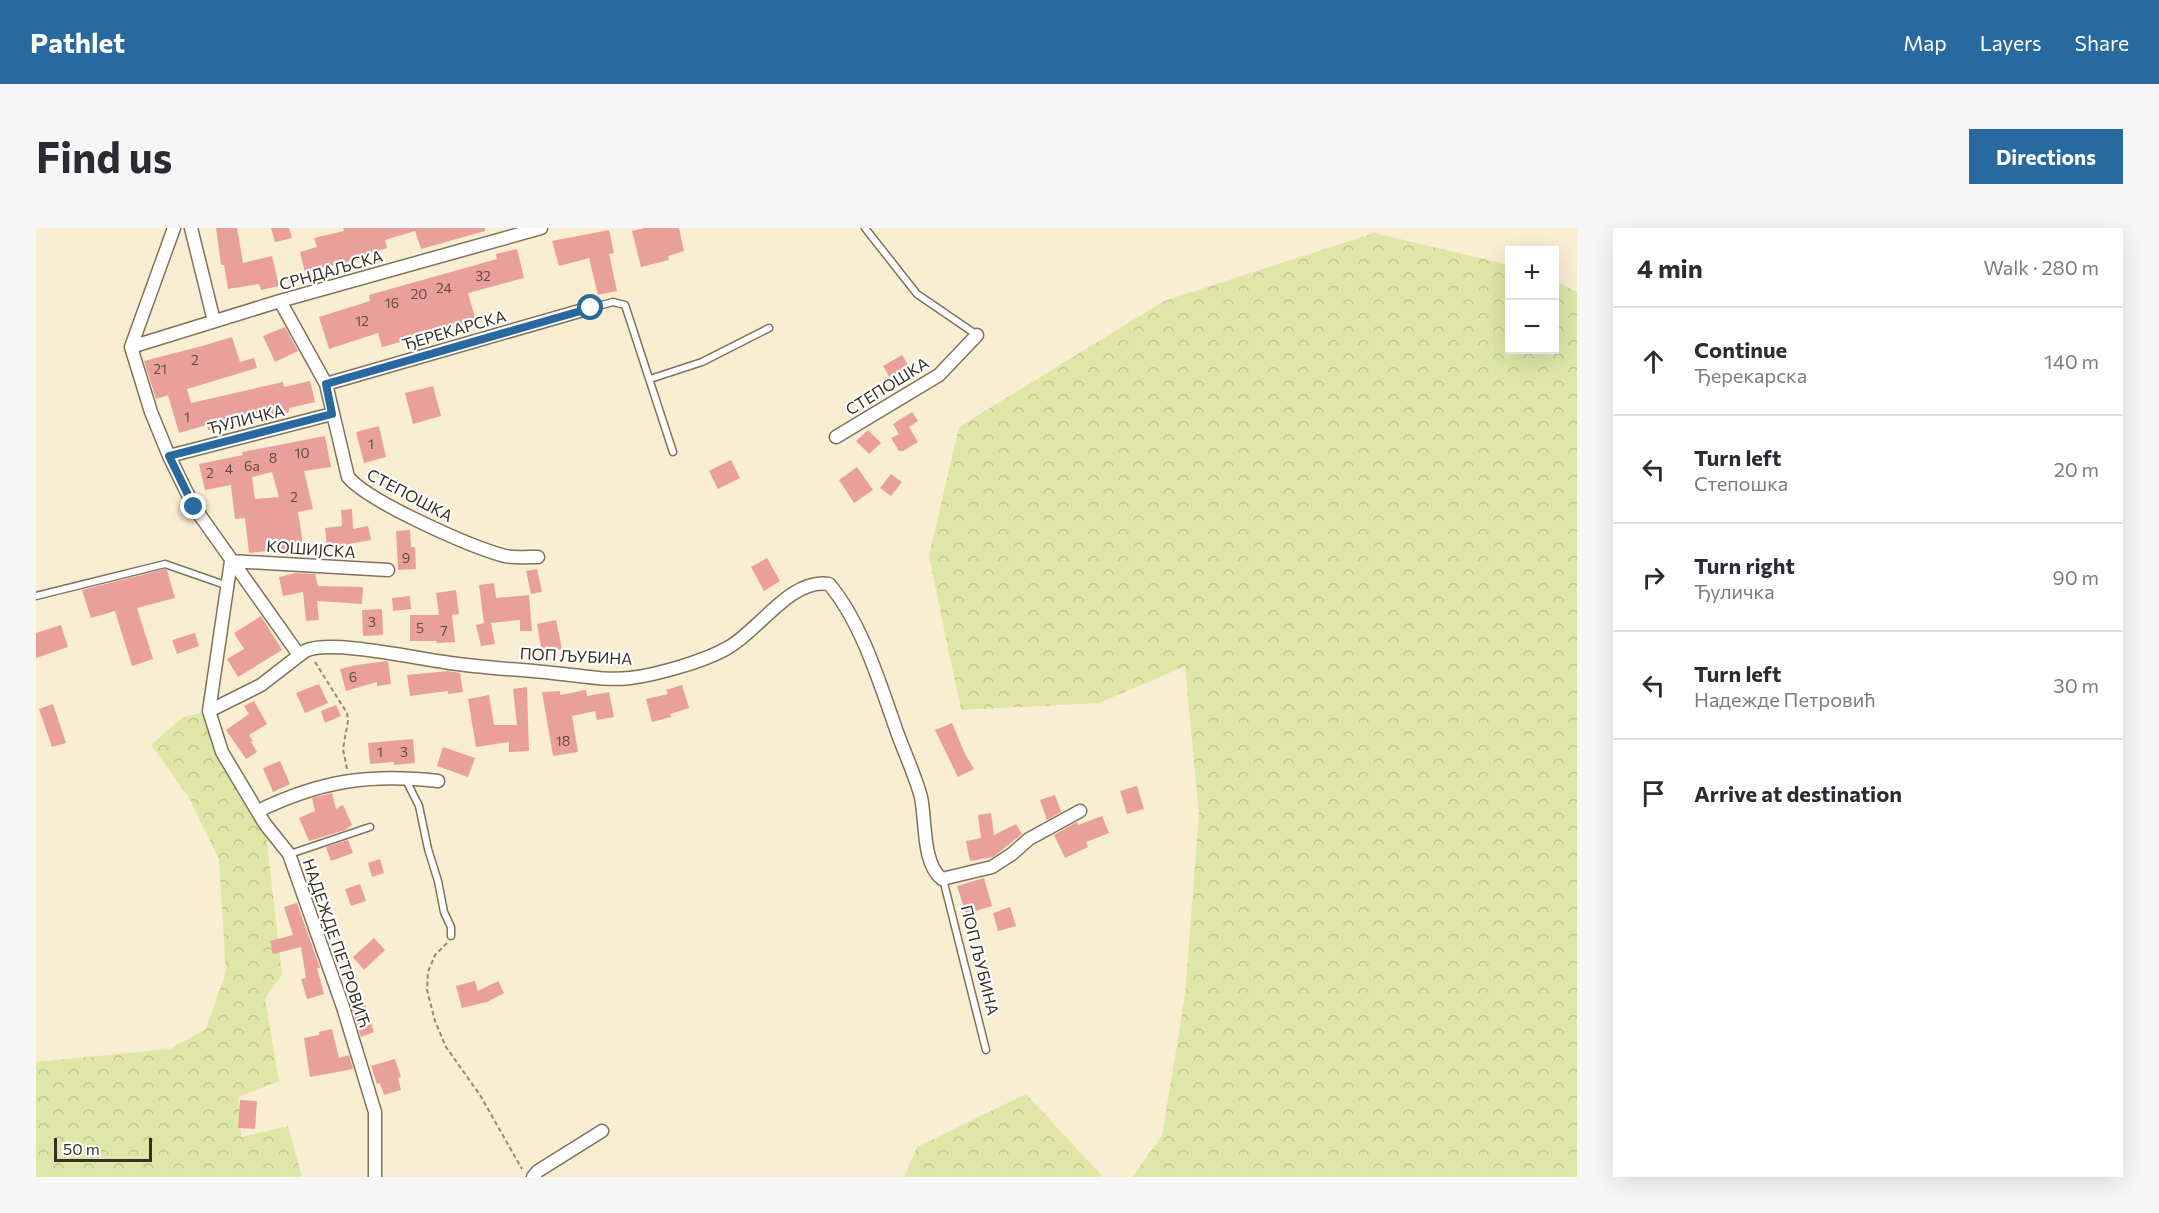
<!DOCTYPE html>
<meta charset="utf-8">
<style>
body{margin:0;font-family:Commissioner,sans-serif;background:#f7f7f7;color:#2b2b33}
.controls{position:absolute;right:18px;top:18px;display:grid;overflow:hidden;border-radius:0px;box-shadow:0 6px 24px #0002}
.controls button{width:54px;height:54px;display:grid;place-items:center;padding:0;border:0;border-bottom:2px solid #e1e1e2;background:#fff;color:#2b2b33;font:30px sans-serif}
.scale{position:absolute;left:18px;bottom:15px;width:98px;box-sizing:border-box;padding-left:6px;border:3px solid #343025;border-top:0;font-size:16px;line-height:21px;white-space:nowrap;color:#343025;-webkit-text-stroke:4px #fff;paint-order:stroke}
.stop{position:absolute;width:18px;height:18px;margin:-14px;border:4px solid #28699f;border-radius:50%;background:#fff}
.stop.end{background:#28699f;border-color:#fff;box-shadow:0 2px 6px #0008}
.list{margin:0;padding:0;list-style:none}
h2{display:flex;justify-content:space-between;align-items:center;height:78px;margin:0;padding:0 24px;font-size:26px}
h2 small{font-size:20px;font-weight:400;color:#7c7c81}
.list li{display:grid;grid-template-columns:39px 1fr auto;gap:18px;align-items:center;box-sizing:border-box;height:108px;padding:0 24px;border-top:2px solid #e1e1e2}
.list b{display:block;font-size:22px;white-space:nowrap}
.list p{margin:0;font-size:20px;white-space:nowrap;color:#7c7c81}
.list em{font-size:20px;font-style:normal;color:#7c7c81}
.icon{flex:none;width:33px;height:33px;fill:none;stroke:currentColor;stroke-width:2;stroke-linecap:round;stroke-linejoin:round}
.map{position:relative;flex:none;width:1541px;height:949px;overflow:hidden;border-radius:0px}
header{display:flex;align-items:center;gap:36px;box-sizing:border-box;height:84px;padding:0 30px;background:#28699f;color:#fff}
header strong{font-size:28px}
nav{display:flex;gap:33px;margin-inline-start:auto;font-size:21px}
.intro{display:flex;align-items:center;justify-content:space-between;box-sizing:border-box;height:144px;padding:0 36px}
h1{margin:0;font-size:42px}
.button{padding:15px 27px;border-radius:0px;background:#28699f;color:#fff;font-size:21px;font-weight:700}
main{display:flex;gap:36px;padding:0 36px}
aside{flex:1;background:#fff;border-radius:0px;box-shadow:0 6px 24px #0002}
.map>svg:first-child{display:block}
</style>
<header>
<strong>Pathlet</strong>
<nav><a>Map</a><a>Layers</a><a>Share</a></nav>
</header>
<div class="intro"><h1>Find us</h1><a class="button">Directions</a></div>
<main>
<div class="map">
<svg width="1541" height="949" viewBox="0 0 1541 949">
<defs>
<pattern id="forest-crowns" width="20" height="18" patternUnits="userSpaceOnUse" patternTransform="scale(1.5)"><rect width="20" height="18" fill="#dee6a8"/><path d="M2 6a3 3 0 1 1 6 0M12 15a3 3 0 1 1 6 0" fill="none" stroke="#bfc690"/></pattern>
</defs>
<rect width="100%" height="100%" fill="#f9edd2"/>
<path fill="url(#forest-crowns)" d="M 1338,5 L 1473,37 L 1474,122 L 1518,122 L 1519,52 L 1541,64 L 1541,949 L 1096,949 L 1126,908 L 1149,768 L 1163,586 L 1149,438 L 1063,475 L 925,482 L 893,328 L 923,199 L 1128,73 Z
M 173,483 L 186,524 L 229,596 L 246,747 L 229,771 L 243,853 L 202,869 L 205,909 L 252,898 L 266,949 L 0,949 L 0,834 L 134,821 L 170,801 L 190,744 L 183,631 L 152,568 L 115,517 L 147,489 Z
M 990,866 L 1067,949 L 868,949 L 881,919 Z"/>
<path fill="#e9a09b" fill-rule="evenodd" d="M 180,0 L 201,0 L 207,35 L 236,28 L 243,58 L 225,62 L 223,56 L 192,61 L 188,37 L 185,37 Z
M 235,0 L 253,0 L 256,10 L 239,14 Z
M 307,0 L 449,0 L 449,3 L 385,21 L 379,3 L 349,12 L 351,20 L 332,26 L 333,29 L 285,40 L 287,45 L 270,49 L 264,24 L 281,19 L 278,10 L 308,3 Z
M 608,0 L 643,0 L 648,23 L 632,28 L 633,32 L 605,39 L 596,3 Z
M 573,2 L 578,25 L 573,26 L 581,63 L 562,67 L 553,30 L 523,38 L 516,13 Z
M 481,21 L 488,50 L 432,65 L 440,93 L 346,119 L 342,105 L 293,121 L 283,89 L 334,73 L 333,67 L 461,31 L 460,26 Z
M 249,99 L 262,123 L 239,134 L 227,108 Z
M 196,109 L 204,134 L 218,130 L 221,140 L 151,161 L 155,175 L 247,154 L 248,159 L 274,153 L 279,174 L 253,180 L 253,184 L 236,188 L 235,183 L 208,189 L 209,195 L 172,202 L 171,197 L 143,205 L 132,167 L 120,171 L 108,133 L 166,118 Z
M 866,127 L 876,144 L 857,155 L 847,138 Z
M 397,158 L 405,188 L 377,196 L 369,165 Z
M 876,184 L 882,193 L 873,199 L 882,214 L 867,223 L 863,223 L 855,210 L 863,206 L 857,196 Z
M 343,198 L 350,229 L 328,235 L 320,204 Z
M 832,202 L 845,215 L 833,226 L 820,213 Z
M 289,208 L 295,239 L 268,243 L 277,281 L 262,284 L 268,323 L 249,326 L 248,321 L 213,325 L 209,290 L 199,291 L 195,257 L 169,262 L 163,236 L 207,227 L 206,224 ZM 236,244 L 243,269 L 219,271 L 216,249 Z
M 695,232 L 704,250 L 682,261 L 673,243 Z
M 821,239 L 837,262 L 818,275 L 803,252 Z
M 855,246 L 866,254 L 855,268 L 844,260 Z
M 316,281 L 317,301 L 332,298 L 335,312 L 291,320 L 289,300 L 306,298 L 305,282 Z
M 374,302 L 375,319 L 379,319 L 380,341 L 362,342 L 360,303 Z
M 731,330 L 744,353 L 728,363 L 715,339 Z
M 129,341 L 131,342 L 139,370 L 101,380 L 117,431 L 96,438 L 79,383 L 55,390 L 46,362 Z
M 501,341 L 506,364 L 495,366 L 490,343 Z
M 260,345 L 279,346 L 282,358 L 327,359 L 326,376 L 281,373 L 283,392 L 270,393 L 267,364 L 247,368 L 243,349 Z
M 458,355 L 460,370 L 493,367 L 496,403 L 484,403 L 484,392 L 455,395 L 459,416 L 445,418 L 440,397 L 448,395 L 443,357 Z
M 420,362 L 423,386 L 416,387 L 419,414 L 401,415 L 400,413 L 374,413 L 374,387 L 403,387 L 400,365 Z
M 374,368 L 375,381 L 357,383 L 356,370 Z
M 346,381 L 347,407 L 327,408 L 326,382 Z
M 225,388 L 246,422 L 202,449 L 191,431 L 208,421 L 198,405 Z
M 520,392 L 526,421 L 506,424 L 501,396 Z
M 25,397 L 32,419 L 0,430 L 0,405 Z
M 159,405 L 163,418 L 141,426 L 136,412 Z
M 352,433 L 355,456 L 341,458 L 341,454 L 310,463 L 304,441 L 320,437 Z
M 412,443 L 424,445 L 427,464 L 412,466 L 412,463 L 374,468 L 371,447 Z
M 283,456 L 292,475 L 269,485 L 260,465 Z
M 646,457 L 653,480 L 634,486 L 635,489 L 616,494 L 610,471 L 632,466 L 630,462 Z
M 491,459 L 493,523 L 473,524 L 473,514 L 440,519 L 432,471 L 453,467 L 458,497 L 481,497 L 477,461 Z
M 550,462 L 551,468 L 573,464 L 578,489 L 561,492 L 559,483 L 536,488 L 542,524 L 517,528 L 506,464 L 524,463 L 524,467 Z
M 218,473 L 231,496 L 213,507 L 217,513 L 215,514 L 221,524 L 210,531 L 190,502 L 213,486 L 208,478 Z
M 17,476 L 30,515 L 16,519 L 3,481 Z
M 300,477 L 305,488 L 289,495 L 285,483 Z
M 916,495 L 929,526 L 938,541 L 922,549 L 899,502 Z
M 377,511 L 379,535 L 358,537 L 358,534 L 334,536 L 332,515 Z
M 407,519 L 439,530 L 432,549 L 401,538 Z
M 244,533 L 254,556 L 237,564 L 227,540 Z
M 1101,558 L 1108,581 L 1091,586 L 1084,563 Z
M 296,565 L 300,581 L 307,577 L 316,597 L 309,602 L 273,613 L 263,590 L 279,583 L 276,570 Z
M 1019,567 L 1025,584 L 1011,592 L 1004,572 Z
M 955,585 L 958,607 L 980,596 L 986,606 L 957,629 L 934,633 L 930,613 L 945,610 L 942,587 Z
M 1066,588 L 1073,605 L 1050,614 L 1052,619 L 1029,630 L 1018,607 L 1041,594 L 1042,597 Z
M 312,612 L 317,625 L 295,633 L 290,619 Z
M 344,631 L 348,645 L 336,649 L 332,635 Z
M 948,650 L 956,678 L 930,686 L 921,658 Z
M 324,656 L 330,673 L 315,678 L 309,661 Z
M 261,675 L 284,740 L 281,740 L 288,766 L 271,771 L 265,751 L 270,750 L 265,719 L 237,726 L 234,713 L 257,707 L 248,679 Z
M 974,679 L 980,698 L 962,703 L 957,685 Z
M 338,710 L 349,722 L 328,742 L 317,729 Z
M 439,753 L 442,763 L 462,753 L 468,765 L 451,774 L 426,780 L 420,758 Z
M 328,773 L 338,804 L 325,809 L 315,778 Z
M 296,801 L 303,830 L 313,827 L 317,841 L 274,849 L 268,810 L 283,807 L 283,804 Z
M 359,831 L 365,849 L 362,850 L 365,862 L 348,867 L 344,855 L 341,856 L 335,838 Z
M 204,872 L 221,873 L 219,901 L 202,900 Z"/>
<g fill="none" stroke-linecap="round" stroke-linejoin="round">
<defs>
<path id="lane" d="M 829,0 L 881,66 L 941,107
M 554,80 L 577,74 L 589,77 L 637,224
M 614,151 L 666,134 L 733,100
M 0,368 L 129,336 L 192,358
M 370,552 L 383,578 L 392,621 L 402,653 L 408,684 L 415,699 L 415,708
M 254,626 L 334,599
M 907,651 L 950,822"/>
<path id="street" d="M 138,0 L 95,119 L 115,184 L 133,228 L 158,279 L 263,427
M 155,0 L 178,93
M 244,73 L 290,156 L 312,249 C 333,274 435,319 469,328 C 479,330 492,329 502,329
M 95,119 L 244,73 L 505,0
M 290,156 L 554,80
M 800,209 L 903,147 L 941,107
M 133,228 L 296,186
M 173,483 L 225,457 L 269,423 C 294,411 378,430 408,434 C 444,440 481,441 517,445 C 542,447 568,453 594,450 C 620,447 670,433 693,419 C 723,402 756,349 793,356 C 826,395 844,456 861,504 C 869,526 879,547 885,569 C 890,592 886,636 906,651 L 956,639 L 976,626 L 993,611 L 1044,583
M 222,583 C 284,553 333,545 402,553
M 339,949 L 339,884 L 307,779 L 253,626 L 229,596 L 186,524 L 173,483 L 195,333 L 352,342
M 497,949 L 502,943 L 566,903"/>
</defs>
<use href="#lane" stroke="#7e745c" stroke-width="9"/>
<use href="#street" stroke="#7e745c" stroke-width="15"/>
<path stroke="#928a77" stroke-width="2" stroke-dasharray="4.5 3" stroke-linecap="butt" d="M 279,434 L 311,485 L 312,493 L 307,521 L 311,541
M 411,715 L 399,727 L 392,744 L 391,762 L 399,793 L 410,819 L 444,867 L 486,941"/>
<use href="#lane" stroke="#fff" stroke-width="6"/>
<use href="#street" stroke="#fff" stroke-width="12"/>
</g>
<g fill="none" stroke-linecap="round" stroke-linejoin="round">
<path stroke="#28699f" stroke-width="8" d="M 158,279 L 133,228 L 296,186 L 290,156 L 555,80"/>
</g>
<g text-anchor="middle" stroke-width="4.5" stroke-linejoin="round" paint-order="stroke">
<g font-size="14" fill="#614c42">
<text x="447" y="53">32</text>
<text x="408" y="65">24</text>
<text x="383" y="71">20</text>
<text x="356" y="80">16</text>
<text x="326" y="98">12</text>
<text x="159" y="137">2</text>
<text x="124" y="146">21</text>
<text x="151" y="194">1</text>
<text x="335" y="221">1</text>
<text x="266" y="230">10</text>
<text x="237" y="235">8</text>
<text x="216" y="243">6a</text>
<text x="193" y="246">4</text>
<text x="174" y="250">2</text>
<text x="258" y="274">2</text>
<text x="370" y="335">9</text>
<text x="336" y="399">3</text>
<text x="384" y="405">5</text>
<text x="408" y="408">7</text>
<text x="317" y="454">6</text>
<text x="527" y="518">18</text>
<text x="344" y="529">1</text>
<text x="368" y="529">3</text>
</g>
<g font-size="16" fill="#343025" stroke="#fff">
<text transform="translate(295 42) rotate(-16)" y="6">СРНДАЉСКА</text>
<text transform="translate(418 102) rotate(-16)" y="6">ЂЕРЕКАРСКА</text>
<text transform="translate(851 158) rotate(-32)" y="6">СТЕПОШКА</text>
<text transform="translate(210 191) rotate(-14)" y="6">ЂУЛИЧКА</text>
<text transform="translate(374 267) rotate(28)" y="6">СТЕПОШКА</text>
<text transform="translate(275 321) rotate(4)" y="6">КОШИЈСКА</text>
<text transform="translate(540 428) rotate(3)" y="6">ПОП ЉУБИНА</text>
<text transform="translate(301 715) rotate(71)" y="6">НАДЕЖДЕ ПЕТРОВИЋ</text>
<text transform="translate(944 732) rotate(76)" y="6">ПОП ЉУБИНА</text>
</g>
</g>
</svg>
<div class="controls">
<button>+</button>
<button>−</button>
</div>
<div class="scale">50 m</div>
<div class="stop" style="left:555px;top:80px"></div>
<div class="stop end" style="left:158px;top:279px"></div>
</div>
<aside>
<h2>4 min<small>Walk · 280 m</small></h2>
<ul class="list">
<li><svg class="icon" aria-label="ahead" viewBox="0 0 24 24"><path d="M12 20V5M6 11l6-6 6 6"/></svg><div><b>Continue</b><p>Ђерекарска</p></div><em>140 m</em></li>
<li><svg class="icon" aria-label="left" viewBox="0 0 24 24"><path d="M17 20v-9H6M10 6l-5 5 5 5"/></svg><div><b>Turn left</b><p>Степошка</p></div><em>20 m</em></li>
<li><svg class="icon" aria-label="right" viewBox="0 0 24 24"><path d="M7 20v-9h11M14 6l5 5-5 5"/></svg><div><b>Turn right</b><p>Ђуличка</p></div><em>90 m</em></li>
<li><svg class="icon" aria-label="left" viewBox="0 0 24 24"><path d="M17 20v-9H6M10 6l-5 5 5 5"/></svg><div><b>Turn left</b><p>Надежде Петровић</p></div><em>30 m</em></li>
<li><svg class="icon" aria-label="arrive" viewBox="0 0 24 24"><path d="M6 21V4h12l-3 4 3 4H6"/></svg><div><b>Arrive at destination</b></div></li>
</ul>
</aside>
</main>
